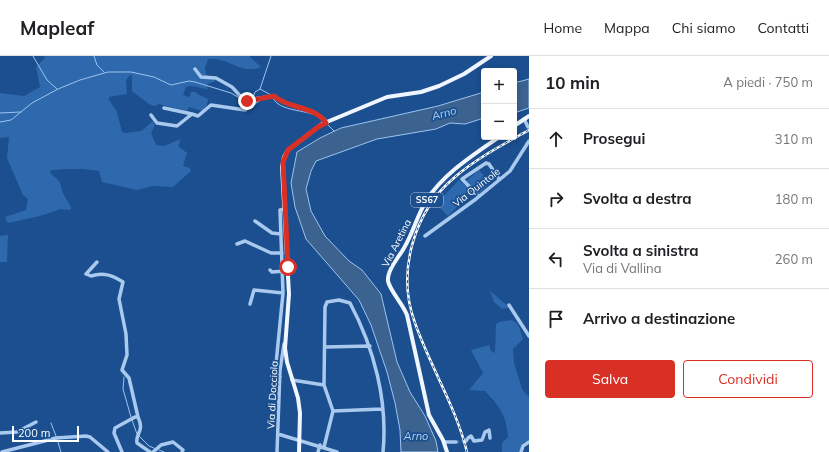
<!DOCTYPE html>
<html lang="it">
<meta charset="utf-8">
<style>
body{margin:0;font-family:Mulish,sans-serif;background:#f2f2f2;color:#202124}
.controls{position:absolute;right:12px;top:12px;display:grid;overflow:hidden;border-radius:4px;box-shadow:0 2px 6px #0003}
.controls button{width:36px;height:36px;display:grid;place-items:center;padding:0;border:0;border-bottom:1px solid #e0e0e0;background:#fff;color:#202124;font:20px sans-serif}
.scale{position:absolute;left:12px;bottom:10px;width:67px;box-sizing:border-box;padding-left:4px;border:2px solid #fff;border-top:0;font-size:11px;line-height:14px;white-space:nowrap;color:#fff;-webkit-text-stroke:3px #1b4f8f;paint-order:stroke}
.stop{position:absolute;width:12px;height:12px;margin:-9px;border:3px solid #d93025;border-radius:50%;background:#fff}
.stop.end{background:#d93025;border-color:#fff;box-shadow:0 1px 4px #0008}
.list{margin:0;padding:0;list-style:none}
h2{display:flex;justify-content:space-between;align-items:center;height:52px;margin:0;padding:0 16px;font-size:17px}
h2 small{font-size:13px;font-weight:400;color:#757577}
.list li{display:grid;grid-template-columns:26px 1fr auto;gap:12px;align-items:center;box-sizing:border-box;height:60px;padding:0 16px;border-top:1px solid #e0e0e0}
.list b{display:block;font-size:15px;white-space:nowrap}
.list p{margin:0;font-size:13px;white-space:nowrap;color:#757577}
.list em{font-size:13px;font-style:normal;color:#757577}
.actions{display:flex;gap:8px;padding:12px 16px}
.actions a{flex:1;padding:9px 0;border:1px solid #d93025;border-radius:4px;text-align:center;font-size:14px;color:#d93025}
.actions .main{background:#d93025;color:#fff}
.icon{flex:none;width:22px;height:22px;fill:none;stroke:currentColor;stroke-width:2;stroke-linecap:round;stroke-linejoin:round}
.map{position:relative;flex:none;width:529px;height:396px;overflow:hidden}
header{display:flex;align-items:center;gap:24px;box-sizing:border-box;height:56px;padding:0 20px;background:#fff;border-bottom:1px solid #e0e0e0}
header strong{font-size:19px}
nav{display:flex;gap:22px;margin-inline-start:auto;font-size:14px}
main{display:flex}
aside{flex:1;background:#fff}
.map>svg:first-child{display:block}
</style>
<header>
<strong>Mapleaf</strong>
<nav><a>Home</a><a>Mappa</a><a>Chi siamo</a><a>Contatti</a></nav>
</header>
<main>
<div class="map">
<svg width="529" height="396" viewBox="0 0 529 396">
<rect width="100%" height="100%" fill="#1b4f8f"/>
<path fill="#2e69ad" d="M 44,0 L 249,0 L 261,11 C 242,20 227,0 208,3 L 205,12 L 206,18 L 216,25 L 207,28 L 208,33 C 200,33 193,28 186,31 L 183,39 L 188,41 L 191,39 L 190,36 L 196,36 L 197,38 L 208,43 L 207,49 L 202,55 L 189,51 L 187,55 L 159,48 L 154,50 L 149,48 L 132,35 L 132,20 L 130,19 L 126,24 L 127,38 L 109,41 L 109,44 L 117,56 L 122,76 L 126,77 L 141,75 L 153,65 L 155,69 L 151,77 L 156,89 L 164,90 L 181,83 L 178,90 L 187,97 L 183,110 L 190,112 L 191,115 L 173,131 L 153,130 L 137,134 L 102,126 L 99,115 C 83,112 68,113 51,114 L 50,117 C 65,129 58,127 65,141 C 67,145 70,147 71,152 L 70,154 L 61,153 L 40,160 L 8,167 L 5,161 L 26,154 L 28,143 L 23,139 L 7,102 L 9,81 L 0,82 L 0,37 L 24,40 L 40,31 L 36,11 L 45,2 Z
M 479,114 L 490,127 L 478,139 L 465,126 Z
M 459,124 L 472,136 L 448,160 L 436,148 Z
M 8,179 L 7,206 L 0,206 L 0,180 Z
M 490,235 L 508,250 L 508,252 L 502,253 L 494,246 Z
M 512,264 L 518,268 L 523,283 L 513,293 L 514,307 L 522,333 L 529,341 L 529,384 L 523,387 L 519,396 L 502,396 L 502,387 L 508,381 C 506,358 500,351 485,335 L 469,334 L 483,317 L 471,294 L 489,289 L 491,295 L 495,297 L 496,268 L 499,266 Z"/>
<path fill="#3c6290" stroke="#9cc4f0" d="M 529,23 L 529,52 L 514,57 L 514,27 Z
M 484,36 L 484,62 L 465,68 L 450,67 L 436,73 L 377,83 L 316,105 L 311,115 L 306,133 L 311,155 L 325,180 L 349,205 L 362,214 L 381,238 L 397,306 L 410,336 L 425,360 L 436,385 L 438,396 L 401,396 L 400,374 L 395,347 L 387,316 L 371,269 L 359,244 L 306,183 L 295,151 L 291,127 L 297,96 L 320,82 L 341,72 L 438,50 Z"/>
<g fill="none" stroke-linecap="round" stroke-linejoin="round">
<path stroke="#9cc4f0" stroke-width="1" d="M 33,0 L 47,24 L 57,33
M 94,0 L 97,9 L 104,16
M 260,33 L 271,0
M 273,41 C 276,54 302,54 312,58
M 253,42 L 255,36 L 260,33 L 271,39
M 0,57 L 21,56
M 0,66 L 11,64 L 32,47 L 58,33 L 80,24 L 108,16 L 131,16 L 154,21 L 171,29 L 189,25 L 195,26 L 231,37 L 248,47 L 251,45
M 328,69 L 334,75
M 124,321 L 123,333 L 131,361
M 132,364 L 137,378
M 51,367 L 56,380
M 139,380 L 149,390 L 156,393
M 57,383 L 61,396
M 159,394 L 164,396"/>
<path stroke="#3d69a0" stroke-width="3.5" stroke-dasharray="3.5 2" stroke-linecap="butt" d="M 456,386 L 466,385"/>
<path stroke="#a9c9ee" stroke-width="3.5" d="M 195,13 L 201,21 L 216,22 L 232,31 L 244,44 L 274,40 C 288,53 316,50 327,67
M 164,52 L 192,58
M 151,59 L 157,67 L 177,70 L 192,58 L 198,60 L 211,49 L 245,54 L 259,43
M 524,63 L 528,71
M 478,140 L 462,123 L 486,107 L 489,108 L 499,123
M 255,165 L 272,177 L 281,178
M 425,180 L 476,143 L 510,115 L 529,85
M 237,188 L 245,185 L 271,197 L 282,197
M 97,206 L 86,218 L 91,220 C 103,216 112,219 123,226 L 119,243 L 126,278 L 127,299 L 122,314 L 129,322 L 138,361
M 270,214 L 272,216 L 284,215
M 250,248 L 254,234 L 283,237
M 509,249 L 529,280
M 325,291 L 370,290
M 280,321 L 275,318 L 283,237 L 280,154 L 285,153
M 292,324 L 324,329
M 333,355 L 382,353
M 0,377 L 17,376 L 36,366
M 278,378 L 337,396
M 466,385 L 468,382 L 471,380 L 474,385 L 482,384 L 485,376 L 489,374 L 490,382
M 444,386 L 456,386
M 324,391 L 333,355 L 324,329 L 325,251 L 327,246 L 339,244 L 350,247 C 374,292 388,345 383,396
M 2,396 L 56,382 L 86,380 L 90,381 L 108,396
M 122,396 L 114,377 L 115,372 L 135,361 L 138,361 C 145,376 135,377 137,387 L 150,396
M 153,396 L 161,389 L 173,386 L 183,394 L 182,396
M 277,396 L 280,314 L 284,288
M 318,396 L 320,389
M 521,396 L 523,390 L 529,386"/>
<path stroke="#f0f6ff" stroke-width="4" d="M 514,70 L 529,60
M 299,396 L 300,357 L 298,342 L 287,306 L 285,292 L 289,238 L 282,111 L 284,101 L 288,94 L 322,68 L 387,41 L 421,36 L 439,30 L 464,18 L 491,0
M 447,396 L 443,384 L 429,359 L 407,259 C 403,248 390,235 388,225 C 387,214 399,201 404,192 C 413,177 417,160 426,145 C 443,118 473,99 499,81"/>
<defs>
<path id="rail" d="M 467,396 C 456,351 430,310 415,267 C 396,216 414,155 455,121 C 477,102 504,88 529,74"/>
</defs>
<use href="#rail" stroke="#fff" stroke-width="2.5"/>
<use href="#rail" stroke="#1b4f8f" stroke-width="1" stroke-dasharray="3" stroke-linecap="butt"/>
</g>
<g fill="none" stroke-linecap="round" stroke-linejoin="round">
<path stroke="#d93025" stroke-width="5" d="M 247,45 L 274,40 C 288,53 316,50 326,67 L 318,71 L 288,94 L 283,106 L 288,211"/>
</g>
<g text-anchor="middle" stroke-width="3.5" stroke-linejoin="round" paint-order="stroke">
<rect fill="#1b4f8f" stroke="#bbcadd" stroke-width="1" x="411" y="137" width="32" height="14" rx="3"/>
<g font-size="9" font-weight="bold" fill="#fff">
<text x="427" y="147">SS67</text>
</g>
<g font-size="10" fill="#fff" stroke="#1b4f8f">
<text transform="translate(476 131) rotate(-38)" y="4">Via Quintole</text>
<text transform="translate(396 187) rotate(-63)" y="4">Via Aretina</text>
<text transform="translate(272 339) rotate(-87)" y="4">Via di Docciola</text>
</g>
<g font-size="11" font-style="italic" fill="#b5d3f5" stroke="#1b4f8f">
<text transform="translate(444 57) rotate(-15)" y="4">Arno</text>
<text x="416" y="384">Arno</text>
</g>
</g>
</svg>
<div class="controls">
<button>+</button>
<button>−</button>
</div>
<div class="scale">200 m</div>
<div class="stop" style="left:288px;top:211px"></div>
<div class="stop end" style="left:247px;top:45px"></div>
</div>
<aside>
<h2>10 min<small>A piedi · 750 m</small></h2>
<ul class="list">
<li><svg class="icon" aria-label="ahead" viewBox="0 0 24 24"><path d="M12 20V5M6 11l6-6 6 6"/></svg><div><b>Prosegui</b></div><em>310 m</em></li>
<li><svg class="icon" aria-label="right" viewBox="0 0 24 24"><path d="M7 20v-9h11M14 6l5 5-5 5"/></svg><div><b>Svolta a destra</b></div><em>180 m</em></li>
<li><svg class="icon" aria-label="left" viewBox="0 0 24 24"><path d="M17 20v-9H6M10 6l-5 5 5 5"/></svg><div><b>Svolta a sinistra</b><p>Via di Vallina</p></div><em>260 m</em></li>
<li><svg class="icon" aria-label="arrive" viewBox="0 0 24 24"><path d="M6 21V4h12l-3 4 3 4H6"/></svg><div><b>Arrivo a destinazione</b></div></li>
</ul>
<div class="actions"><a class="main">Salva</a><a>Condividi</a></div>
</aside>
</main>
